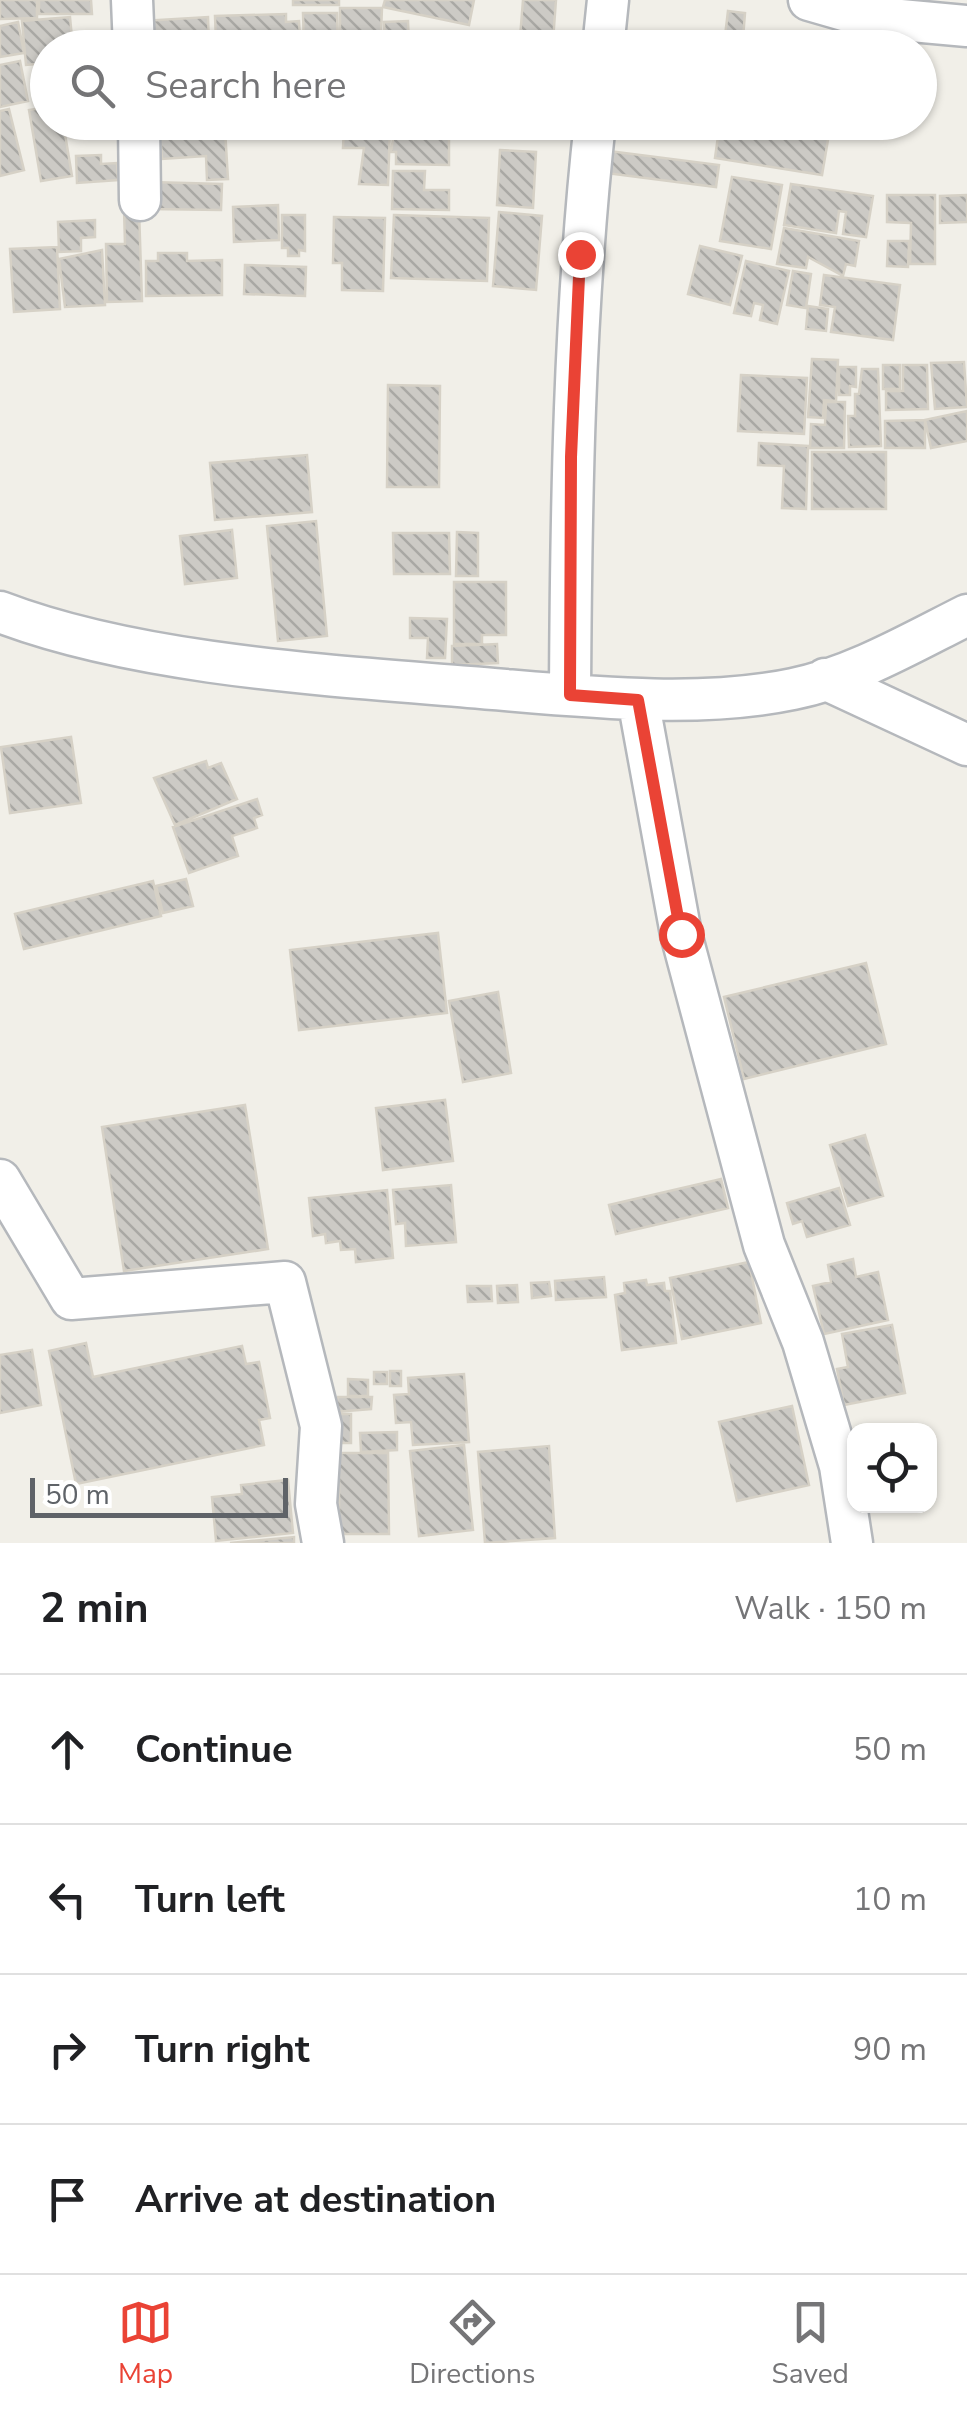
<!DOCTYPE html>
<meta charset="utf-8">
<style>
body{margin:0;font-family:"Nunito Sans",sans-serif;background:#f2f2f2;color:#202124}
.controls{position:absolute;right:30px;bottom:30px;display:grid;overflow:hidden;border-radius:20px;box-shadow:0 2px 8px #0004}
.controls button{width:90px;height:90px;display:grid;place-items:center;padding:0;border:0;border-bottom:2px solid #e0e0e0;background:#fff;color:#202124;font:50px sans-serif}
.scale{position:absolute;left:30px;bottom:25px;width:258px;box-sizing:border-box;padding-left:10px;border:5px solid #5f6368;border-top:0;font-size:28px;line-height:35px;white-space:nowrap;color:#5f6368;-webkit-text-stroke:8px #fff;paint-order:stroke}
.stop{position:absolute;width:30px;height:30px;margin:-22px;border:8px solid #ea4335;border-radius:50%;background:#fff}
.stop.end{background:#ea4335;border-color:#fff;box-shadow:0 2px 10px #0008}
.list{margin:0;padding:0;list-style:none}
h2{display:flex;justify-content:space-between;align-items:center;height:130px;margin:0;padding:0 40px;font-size:42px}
h2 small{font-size:32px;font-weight:400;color:#757577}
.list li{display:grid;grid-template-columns:65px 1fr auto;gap:30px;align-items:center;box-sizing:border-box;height:150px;padding:0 40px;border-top:2px solid #e0e0e0}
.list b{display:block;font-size:38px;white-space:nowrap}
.list em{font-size:32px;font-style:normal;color:#757577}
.icon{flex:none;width:55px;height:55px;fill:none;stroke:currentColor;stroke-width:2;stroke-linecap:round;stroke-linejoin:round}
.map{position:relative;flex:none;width:967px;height:1543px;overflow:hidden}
.search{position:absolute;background:#fff;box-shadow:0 2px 8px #0004;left:30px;right:30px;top:30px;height:110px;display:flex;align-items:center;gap:25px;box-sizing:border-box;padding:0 35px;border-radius:55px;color:#757577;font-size:38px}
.sheet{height:730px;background:#fff}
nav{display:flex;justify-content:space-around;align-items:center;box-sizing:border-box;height:140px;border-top:2px solid #e0e0e0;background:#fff;font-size:28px;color:#757577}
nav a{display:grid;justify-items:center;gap:5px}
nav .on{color:#ea4335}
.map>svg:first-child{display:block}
</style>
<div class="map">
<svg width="967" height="1543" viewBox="0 0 967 1543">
<defs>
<pattern id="building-back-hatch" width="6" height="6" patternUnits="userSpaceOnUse" patternTransform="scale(2.5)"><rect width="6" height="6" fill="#cccac5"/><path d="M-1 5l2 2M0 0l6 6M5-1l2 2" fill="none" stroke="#a9a8a4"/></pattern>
</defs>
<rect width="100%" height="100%" fill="#f1efe8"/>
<path fill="url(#building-back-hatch)" stroke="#d6d1c6" stroke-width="2.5" d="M 0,0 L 37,0 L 37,18 L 0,19 Z
M 39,0 L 91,0 L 92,14 L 39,14 Z
M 293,0 L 339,0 L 339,5 L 293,5 Z
M 385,0 L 474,0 L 469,25 L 383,7 Z
M 523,0 L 556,0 L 553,41 L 520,38 Z
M 340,8 L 382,8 L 381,32 L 340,32 Z
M 728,11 L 745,13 L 743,38 L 725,36 Z
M 303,13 L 337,13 L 338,48 L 304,48 Z
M 286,14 L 286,22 L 299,21 L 300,38 L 216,41 L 215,16 Z
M 70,17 L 73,48 L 48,48 L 48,63 L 26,65 L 22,21 Z
M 208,17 L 209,44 L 145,48 L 143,21 Z
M 408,21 L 409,44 L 415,48 L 385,48 L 384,22 Z
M 18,22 L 24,53 L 0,57 L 0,26 Z
M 20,61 L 28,101 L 0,107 L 0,65 Z
M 48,107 L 48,122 L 63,122 L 72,176 L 41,181 L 29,110 Z
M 9,109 L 24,170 L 0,176 L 0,111 Z
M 65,122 L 104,122 L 105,124 L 67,131 Z
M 169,122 L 224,122 L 224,124 L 169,126 Z
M 503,122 L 546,122 L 545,134 L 502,130 Z
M 720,122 L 831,122 L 822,175 L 715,158 Z
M 344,126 L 390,128 L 388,185 L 359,184 L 364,148 L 343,148 Z
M 395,126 L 449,127 L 449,165 L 396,164 L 396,152 L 391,152 Z
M 225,129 L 228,179 L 207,180 L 206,156 L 162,159 L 160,132 Z
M 500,150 L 536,152 L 533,208 L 497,205 Z
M 601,150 L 719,165 L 716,187 L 598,172 Z
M 101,155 L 101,164 L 117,163 L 118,180 L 77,183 L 76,156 Z
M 393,171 L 425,171 L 424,190 L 449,190 L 449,210 L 392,209 Z
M 732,177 L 782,185 L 771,249 L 720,241 Z
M 150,182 L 222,184 L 221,210 L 149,209 Z
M 791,184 L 873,196 L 866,237 L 843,234 L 846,212 L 839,211 L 836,233 L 784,225 Z
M 887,195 L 935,195 L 935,264 L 910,264 L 911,223 L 887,222 Z
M 967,195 L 967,222 L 940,223 L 940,196 Z
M 278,205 L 279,240 L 234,242 L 233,207 Z
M 124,209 L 139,209 L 142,301 L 107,302 L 106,244 L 125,244 Z
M 499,212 L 542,216 L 536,290 L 493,286 Z
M 282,215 L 305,215 L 305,251 L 299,250 L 299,256 L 288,256 L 288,248 L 282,248 Z
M 394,215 L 489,218 L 487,281 L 391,278 Z
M 334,217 L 385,218 L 383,291 L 342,290 L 342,263 L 333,263 Z
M 95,220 L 95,237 L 81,238 L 81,251 L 59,252 L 58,222 Z
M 784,228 L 859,241 L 855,266 L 846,264 L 843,276 L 808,257 L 806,268 L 777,264 Z
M 888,241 L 909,241 L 908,267 L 887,266 Z
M 700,246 L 742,256 L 730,305 L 688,294 Z
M 57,247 L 60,309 L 14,312 L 10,249 Z
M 102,250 L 105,305 L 65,307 L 59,259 Z
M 158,253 L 187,253 L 187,261 L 222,260 L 222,295 L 146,296 L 146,261 L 158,261 Z
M 746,261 L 789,271 L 777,324 L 760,320 L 763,305 L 754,303 L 751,316 L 734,313 Z
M 245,265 L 306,267 L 305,296 L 244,294 Z
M 793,271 L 811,274 L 806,308 L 787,305 Z
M 824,275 L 900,285 L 893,340 L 831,332 L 835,307 L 820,305 Z
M 808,306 L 828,309 L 826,331 L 806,329 Z
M 812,359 L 838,360 L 836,401 L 824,400 L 823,418 L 808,417 Z
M 964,362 L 967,407 L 935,409 L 931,363 Z
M 883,365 L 900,365 L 900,389 L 883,389 Z
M 903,365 L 927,365 L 928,409 L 886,410 L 886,391 L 903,391 Z
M 839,367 L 856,367 L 856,387 L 850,386 L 850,395 L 839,395 Z
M 862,369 L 878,369 L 881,446 L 849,447 L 848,416 L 855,416 L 855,394 L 859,394 Z
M 741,375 L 807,378 L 804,434 L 738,431 Z
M 388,385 L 440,386 L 439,487 L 387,487 Z
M 826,402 L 845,402 L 844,448 L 810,448 L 811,424 L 825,425 Z
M 967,411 L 967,441 L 931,448 L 925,420 Z
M 925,420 L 925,448 L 885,448 L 885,421 Z
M 759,443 L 808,446 L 806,509 L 782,508 L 784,466 L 758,465 Z
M 812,452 L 886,452 L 886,509 L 812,509 Z
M 307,455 L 312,512 L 215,520 L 210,463 Z
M 316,521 L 327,636 L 278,641 L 267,526 Z
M 232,530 L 237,578 L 185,584 L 180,536 Z
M 457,532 L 478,533 L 478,576 L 456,576 Z
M 393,533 L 449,533 L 450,574 L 394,574 Z
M 454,582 L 506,582 L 506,635 L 482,635 L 482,644 L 454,644 Z
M 410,618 L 447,619 L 445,658 L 427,658 L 428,638 L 410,638 Z
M 497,644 L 498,663 L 452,665 L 452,646 Z
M 71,737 L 81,803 L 10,813 L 1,747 Z
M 206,761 L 208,768 L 221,763 L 237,799 L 175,825 L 154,778 Z
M 257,799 L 262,815 L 254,818 L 257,828 L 232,836 L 238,856 L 189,873 L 173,827 Z
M 186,879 L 193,906 L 163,913 L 156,886 Z
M 153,881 L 161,916 L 24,949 L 15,914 Z
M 438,933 L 447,1013 L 299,1030 L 290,950 Z
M 866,963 L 886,1044 L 744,1079 L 724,997 Z
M 498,992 L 511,1073 L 463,1082 L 449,1001 Z
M 445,1100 L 453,1161 L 383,1170 L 376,1108 Z
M 245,1105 L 268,1249 L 124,1271 L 102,1127 Z
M 865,1135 L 883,1196 L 848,1206 L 830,1145 Z
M 721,1179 L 728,1208 L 616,1234 L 609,1205 Z
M 451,1185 L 456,1242 L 406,1246 L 405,1223 L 396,1224 L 393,1190 Z
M 839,1188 L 850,1225 L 807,1237 L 802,1221 L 793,1224 L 787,1203 Z
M 387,1190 L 393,1258 L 356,1262 L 355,1249 L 341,1250 L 340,1241 L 326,1243 L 325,1234 L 313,1236 L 309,1198 Z
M 853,1259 L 856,1277 L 878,1272 L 888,1320 L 824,1334 L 813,1286 L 831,1282 L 828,1265 Z
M 749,1262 L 761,1323 L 682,1339 L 670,1278 Z
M 604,1277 L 606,1297 L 556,1300 L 555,1281 Z
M 646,1280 L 647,1285 L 664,1283 L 665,1291 L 670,1291 L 676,1343 L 622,1350 L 615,1295 L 625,1293 L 624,1283 Z
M 549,1282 L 551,1296 L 532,1298 L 531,1283 Z
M 517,1285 L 518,1302 L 498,1303 L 497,1286 Z
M 467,1286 L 491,1286 L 492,1301 L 468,1302 Z
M 892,1325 L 905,1393 L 844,1405 L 837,1369 L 848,1367 L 842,1334 Z
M 86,1343 L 93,1377 L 242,1346 L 246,1364 L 259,1362 L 270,1418 L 259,1420 L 264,1445 L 76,1484 L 49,1351 Z
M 32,1350 L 41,1405 L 0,1413 L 0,1355 Z
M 390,1371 L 401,1371 L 401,1386 L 390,1386 Z
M 374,1372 L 387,1372 L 387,1384 L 374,1384 Z
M 464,1374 L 469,1442 L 413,1445 L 411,1422 L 396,1423 L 394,1395 L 409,1394 L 408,1378 Z
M 348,1379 L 368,1380 L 368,1396 L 348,1396 Z
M 338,1397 L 372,1397 L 371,1409 L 333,1412 Z
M 792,1406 L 809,1485 L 737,1501 L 719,1422 Z
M 329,1414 L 351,1414 L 351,1443 L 330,1443 Z
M 397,1432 L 397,1450 L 361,1452 L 360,1433 Z
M 464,1445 L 473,1530 L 419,1536 L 410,1451 Z
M 549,1446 L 555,1538 L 485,1543 L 478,1452 Z
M 339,1453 L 388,1453 L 389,1534 L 339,1534 Z
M 288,1480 L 293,1533 L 216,1541 L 212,1497 L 242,1494 L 241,1485 Z
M 294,1537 L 294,1543 L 230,1543 Z"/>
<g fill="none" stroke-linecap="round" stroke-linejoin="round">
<defs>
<path id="street" d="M 132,0 L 134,48
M 809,0 L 868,17 L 967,26
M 603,48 L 608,0
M 139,122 L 140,200
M 0,612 C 136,664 323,675 469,687 C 571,695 693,710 793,689 C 853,677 913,642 967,615
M 825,679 L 967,745
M 570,695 C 571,503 574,313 595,122
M 638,699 L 681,934 L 764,1245 L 803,1342 L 840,1466 L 852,1543
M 0,1180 L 71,1299 L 285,1282 L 321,1426 L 316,1504 L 323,1543"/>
</defs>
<use href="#street" stroke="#b5b8bc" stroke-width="45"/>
<use href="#street" stroke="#fff" stroke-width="40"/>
</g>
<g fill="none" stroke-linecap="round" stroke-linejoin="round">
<path stroke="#ea4335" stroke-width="12" d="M 580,254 L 571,457 L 570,695 L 638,700 L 681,934"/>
</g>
</svg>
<div class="controls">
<button><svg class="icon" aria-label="locate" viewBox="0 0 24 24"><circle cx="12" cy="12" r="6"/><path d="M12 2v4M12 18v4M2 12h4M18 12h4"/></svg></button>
</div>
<div class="scale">50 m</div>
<div class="stop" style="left:681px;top:934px"></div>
<div class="stop end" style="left:580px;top:254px"></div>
<div class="search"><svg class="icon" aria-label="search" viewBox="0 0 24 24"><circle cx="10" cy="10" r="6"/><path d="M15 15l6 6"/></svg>Search here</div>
</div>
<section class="sheet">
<h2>2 min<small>Walk · 150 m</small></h2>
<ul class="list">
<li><svg class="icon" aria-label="ahead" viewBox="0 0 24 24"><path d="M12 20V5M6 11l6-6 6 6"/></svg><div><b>Continue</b></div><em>50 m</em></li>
<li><svg class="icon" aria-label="left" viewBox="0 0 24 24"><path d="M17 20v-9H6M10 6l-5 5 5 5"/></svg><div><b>Turn left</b></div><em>10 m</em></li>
<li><svg class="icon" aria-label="right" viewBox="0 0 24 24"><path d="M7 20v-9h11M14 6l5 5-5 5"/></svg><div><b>Turn right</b></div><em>90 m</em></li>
<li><svg class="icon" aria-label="arrive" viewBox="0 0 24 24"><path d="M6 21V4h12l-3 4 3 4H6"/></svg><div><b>Arrive at destination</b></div></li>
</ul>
</section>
<nav>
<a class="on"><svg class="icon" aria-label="map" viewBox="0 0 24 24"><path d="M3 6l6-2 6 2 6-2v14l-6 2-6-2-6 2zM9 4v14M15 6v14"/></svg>Map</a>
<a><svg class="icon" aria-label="directions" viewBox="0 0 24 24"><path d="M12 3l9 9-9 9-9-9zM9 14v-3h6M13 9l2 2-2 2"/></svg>Directions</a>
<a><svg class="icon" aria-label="saved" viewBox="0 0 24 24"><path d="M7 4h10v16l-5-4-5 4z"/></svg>Saved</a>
</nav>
